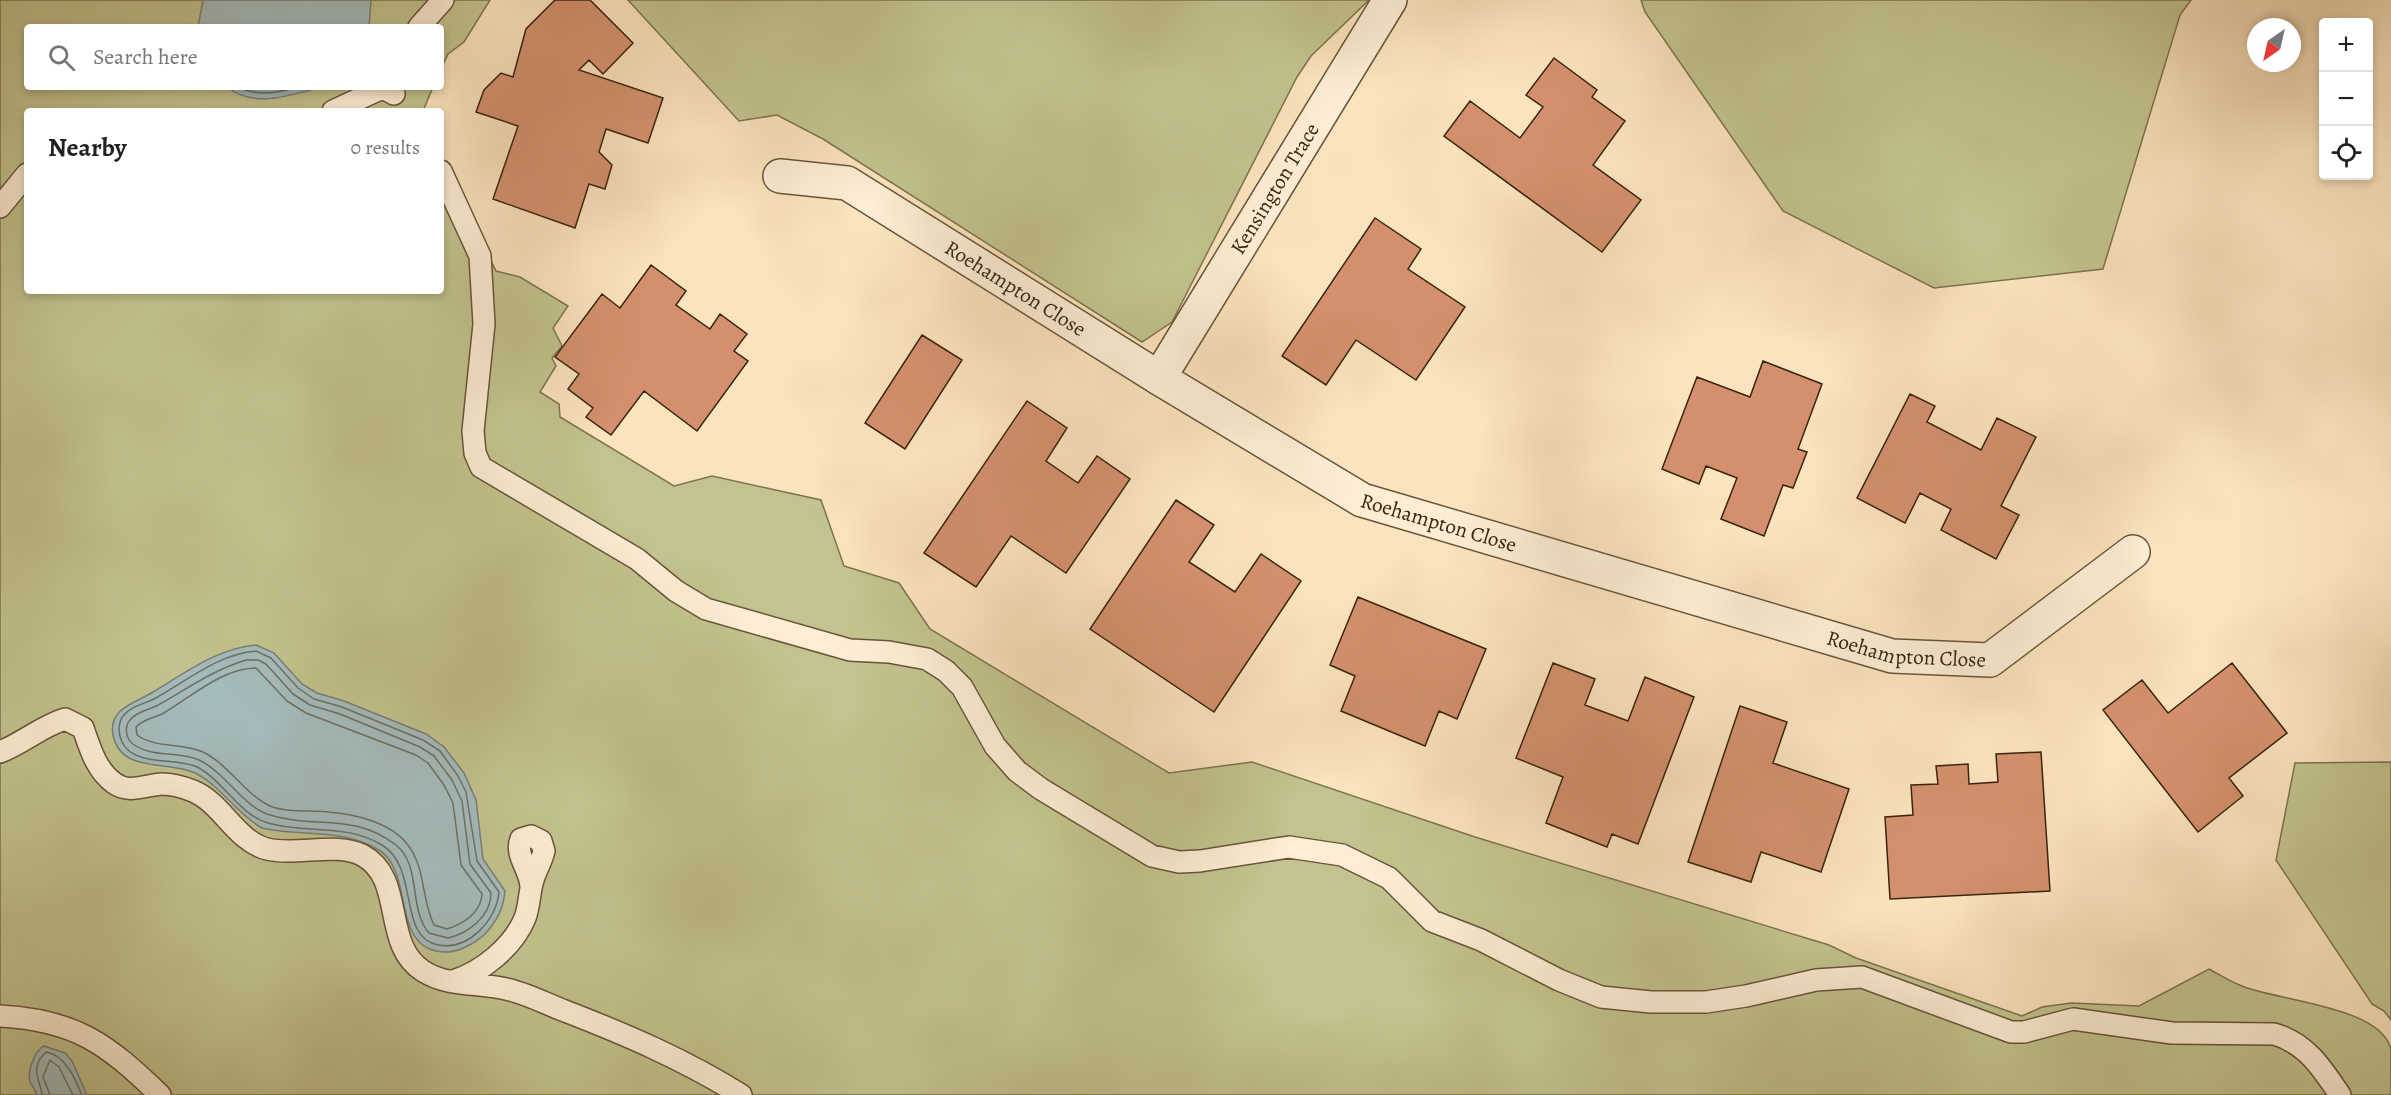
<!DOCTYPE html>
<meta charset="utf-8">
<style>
body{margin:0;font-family:Alegreya,serif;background:#f2f2f2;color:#222}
.controls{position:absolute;right:18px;top:18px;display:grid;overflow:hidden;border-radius:6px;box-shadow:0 3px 9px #0003}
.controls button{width:54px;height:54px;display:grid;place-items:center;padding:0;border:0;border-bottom:2px solid #e0e0e0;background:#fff;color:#222;font:30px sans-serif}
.compass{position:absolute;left:2247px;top:18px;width:54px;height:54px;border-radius:50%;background:#fff;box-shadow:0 3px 9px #0003;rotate:214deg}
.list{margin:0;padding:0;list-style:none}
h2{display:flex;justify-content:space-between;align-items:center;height:78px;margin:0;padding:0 24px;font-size:26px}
h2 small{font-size:20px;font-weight:400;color:#767676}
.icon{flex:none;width:33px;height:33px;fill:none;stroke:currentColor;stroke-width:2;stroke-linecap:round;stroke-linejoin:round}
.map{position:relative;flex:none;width:2391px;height:1095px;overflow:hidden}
.search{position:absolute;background:#fff;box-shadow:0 3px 9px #0003;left:24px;top:24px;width:420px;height:66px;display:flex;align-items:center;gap:15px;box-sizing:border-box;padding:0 21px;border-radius:6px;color:#767676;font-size:22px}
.panel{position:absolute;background:#fff;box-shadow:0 3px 9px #0003;left:24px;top:108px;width:420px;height:186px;border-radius:6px}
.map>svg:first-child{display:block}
</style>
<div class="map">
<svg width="2391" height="1095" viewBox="0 0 2391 1095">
<rect width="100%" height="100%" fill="#fbe3bd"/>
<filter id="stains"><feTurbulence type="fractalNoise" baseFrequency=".00333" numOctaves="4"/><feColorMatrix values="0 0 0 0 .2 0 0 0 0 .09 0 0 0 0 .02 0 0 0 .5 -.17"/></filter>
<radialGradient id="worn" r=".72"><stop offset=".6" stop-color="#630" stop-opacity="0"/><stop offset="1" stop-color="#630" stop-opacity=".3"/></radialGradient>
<path fill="#c2c38e" stroke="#7d744e" stroke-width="1.5" d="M 0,0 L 490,0 L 464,42 L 448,54 L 441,69 L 441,27 L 27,27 L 27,87 L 433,87 L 423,111 L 27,111 L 27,291 L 441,291 L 441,157 L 496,271 L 520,277 L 568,306 L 553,328 L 562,346 L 552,358 L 556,366 L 540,392 L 559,404 L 560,417 L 674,486 L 712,476 L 821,500 L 844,566 L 899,583 L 930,629 L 1169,773 L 1252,762 L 1475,837 L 1829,945 L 1856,958 L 2022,1016 L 2042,1007 L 2071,1003 L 2139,1006 L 2209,969 C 2220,975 2231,982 2242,986 C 2278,1001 2380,1006 2391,1049 C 2391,1062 2391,1081 2391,1095 L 0,1095 Z
M 628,0 L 1369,0 L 1311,56 L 1297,77 L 1172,322 L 1142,342 L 823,139 L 777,115 L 739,121 Z
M 1641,0 L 2191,0 L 2180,15 L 2103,269 L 1934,288 L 1783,211 L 1645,12 Z
M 2391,762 L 2391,1020 L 2384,1011 L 2372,1004 L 2276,860 L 2295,763 Z"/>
<path fill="#a4bbbc" stroke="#797f76" stroke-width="1.5" d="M 203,0 L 371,0 L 369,27 L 198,27 Z
M 227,87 L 322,87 C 290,95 255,109 227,87 Z
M 256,645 L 274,653 L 302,684 L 317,693 L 344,701 L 426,734 L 444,747 L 464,773 L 476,800 L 483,859 L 505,891 C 503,910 497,921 484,935 C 475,943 459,952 447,952 C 389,953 416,873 379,850 C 343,828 301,837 262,828 C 237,814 221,786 195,773 C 168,760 121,774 113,735 C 108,708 136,703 153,692 C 185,673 218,648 256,645 Z
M 44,1046 L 65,1053 L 72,1061 L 87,1095 L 37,1095 C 36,1090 32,1086 30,1082 C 27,1071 35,1050 44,1046 Z"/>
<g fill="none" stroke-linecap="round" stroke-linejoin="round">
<path stroke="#6e7064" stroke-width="1.5" d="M 238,87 C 258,97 276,93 298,87
M 256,651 L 271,658 L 298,688 L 314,699 L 342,707 L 423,740 L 440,751 L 458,776 L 466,792 L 477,861 L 499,892 C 497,919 469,951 438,945 C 397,937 420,868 382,845 C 346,823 306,834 268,823 C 239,815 223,780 197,767 C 175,757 134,767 122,742 C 118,734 118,723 123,716 C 131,706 144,704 154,699 C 187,681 218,654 256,651 Z
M 246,660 L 258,660 L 266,664 L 293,694 L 310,705 L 340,714 L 420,747 L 434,756 L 452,780 L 462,801 L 470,864 L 491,893 C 491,916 469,933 448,938 L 429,933 C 408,909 422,866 396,845 C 352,812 316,829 270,815 C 244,808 225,772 199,760 C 179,751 152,758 133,744 C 126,739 124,727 130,720 C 137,711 149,710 158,705 C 187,689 213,670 246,660 Z
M 256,668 L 287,701 L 306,713 L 416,755 L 428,763 L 444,785 L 453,803 L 461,865 L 482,894 C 481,913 463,924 447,929 L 434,925 C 421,899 426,867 407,844 C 390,822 354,814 328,812 C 309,810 288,813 270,806 C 247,796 228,764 203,752 C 182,742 156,749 137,735 L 136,727 C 144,719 153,718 162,714 C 190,698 222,668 256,668 Z
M 42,1095 C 40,1079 29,1068 46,1052 C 65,1055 75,1078 82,1095
M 50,1095 L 43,1077 L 50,1060 L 59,1067 L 73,1095"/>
</g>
<path fill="#d4906e" stroke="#38240d" stroke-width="1.5" d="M 555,0 L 590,0 L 633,43 L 603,74 L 589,60 L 579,70 L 663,98 L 648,143 L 606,129 L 599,152 L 612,165 L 605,189 L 589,184 L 575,228 L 493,199 L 518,126 L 476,112 L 484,90 L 501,73 L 513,77 L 526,29 Z
M 1554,58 L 1597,90 L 1592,97 L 1625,121 L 1593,165 L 1641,200 L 1602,252 L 1444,136 L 1470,101 L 1520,138 L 1543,107 L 1526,95 Z
M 1375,218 L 1421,249 L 1408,269 L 1465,307 L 1416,380 L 1356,340 L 1326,385 L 1282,356 Z
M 651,265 L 686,291 L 676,305 L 710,329 L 720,314 L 747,334 L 734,351 L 748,361 L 697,431 L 644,391 L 611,435 L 586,417 L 593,408 L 568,389 L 579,374 L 555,357 L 602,294 L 620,308 Z
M 922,335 L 962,360 L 905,449 L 865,423 Z
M 1763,361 L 1822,384 L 1798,449 L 1807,452 L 1793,488 L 1783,485 L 1764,536 L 1721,519 L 1737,478 L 1706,466 L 1699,484 L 1662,469 L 1697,377 L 1750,397 Z
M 1910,394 L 1935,406 L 1927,422 L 1981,450 L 1997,418 L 2036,437 L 2001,506 L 2019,515 L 1996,559 L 1941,530 L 1951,509 L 1920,493 L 1905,523 L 1857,498 Z
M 1027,401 L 1067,428 L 1046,461 L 1078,483 L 1097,456 L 1130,479 L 1066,573 L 1011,536 L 976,587 L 924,553 Z
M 1176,500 L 1214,525 L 1189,562 L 1235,592 L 1261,554 L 1301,581 L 1214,712 L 1090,629 Z
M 1358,597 L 1486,649 L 1457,719 L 1439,711 L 1425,746 L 1341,711 L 1355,676 L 1330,665 Z
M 1553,663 L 1595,679 L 1585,705 L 1628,721 L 1645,677 L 1694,697 L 1638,844 L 1612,834 L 1607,847 L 1546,823 L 1563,777 L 1516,758 Z
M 2232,663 L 2287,733 L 2229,778 L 2243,796 L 2198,832 L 2103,710 L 2142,680 L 2168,713 Z
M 1740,706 L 1787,722 L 1773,763 L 1849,789 L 1821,872 L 1761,852 L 1751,882 L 1688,862 Z
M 2041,752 L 2050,891 L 1890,899 L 1885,817 L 1913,815 L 1911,785 L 1938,784 L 1936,766 L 1968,764 L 1969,784 L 1998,782 L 1996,754 Z"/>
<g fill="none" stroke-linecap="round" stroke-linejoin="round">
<defs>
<path id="lane" d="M 419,27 L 443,0
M 333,111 L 378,90 L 385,89 L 394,94
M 441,171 L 480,256 L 484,324 L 473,431 L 475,453 L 481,467 L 637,559 L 676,591 L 706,609 L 850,650 L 889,652 L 927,659 L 946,671 L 962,687 L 995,746 L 1017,771 L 1041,789 L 1152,856 L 1179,862 L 1200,861 L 1289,847 L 1342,855 L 1389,878 L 1432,921 L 1481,940 L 1559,980 L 1601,997 L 1651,1002 L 1706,1002 L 1746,996 L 1816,980 L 1862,977 L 2011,1032 L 2024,1032 L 2073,1019 L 2172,1033 L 2274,1034 C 2306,1043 2322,1068 2340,1095
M 0,207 L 27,174
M 0,752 C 23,743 42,726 65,719 L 83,728 C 90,748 96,770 114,783 C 129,794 145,785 162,784 C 172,784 183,787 193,791 C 222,803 236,841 267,849 C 296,856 337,842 362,855 C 406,878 381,944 423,971 C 448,987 477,982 506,989 C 526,993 546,1004 565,1011 C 627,1035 685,1060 741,1095
M 453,981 C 482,972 513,947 525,918 C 530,905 529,890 534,877 C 537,868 542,860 544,851 L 541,841 L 531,836 L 521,839 C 514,856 532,871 531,889
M 0,1016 C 76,1020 107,1044 160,1095"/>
<g id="street">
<path id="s1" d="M 780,176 L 847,183 L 1159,378 L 1362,500 L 1892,656 L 1990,660 L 2133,552"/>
<path id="s2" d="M 1159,378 L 1390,0"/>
</g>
</defs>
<use href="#lane" stroke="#695439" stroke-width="24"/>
<use href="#street" stroke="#695439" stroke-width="36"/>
<use href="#lane" stroke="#fcedd4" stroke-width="21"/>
<use href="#street" stroke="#fcedd4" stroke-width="33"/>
</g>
<g text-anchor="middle" stroke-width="4.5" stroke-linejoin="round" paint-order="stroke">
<g font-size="21" fill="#38240d" stroke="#fcedd4">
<text dy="7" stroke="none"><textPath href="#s2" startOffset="222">Kensington Trace</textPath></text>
<text dy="7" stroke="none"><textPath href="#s1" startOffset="266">Roehampton Close</textPath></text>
<text dy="7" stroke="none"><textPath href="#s1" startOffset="752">Roehampton Close</textPath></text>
<text dy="7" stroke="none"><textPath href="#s1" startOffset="1238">Roehampton Close</textPath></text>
</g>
</g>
<rect width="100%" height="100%" filter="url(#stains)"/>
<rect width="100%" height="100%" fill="url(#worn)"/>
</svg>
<div class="controls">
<button>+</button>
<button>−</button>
<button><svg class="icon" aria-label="locate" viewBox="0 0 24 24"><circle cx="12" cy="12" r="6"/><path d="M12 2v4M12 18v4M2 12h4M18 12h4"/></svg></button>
</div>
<svg class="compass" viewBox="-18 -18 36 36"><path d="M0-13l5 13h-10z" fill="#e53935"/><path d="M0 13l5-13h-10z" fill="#767676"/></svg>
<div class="search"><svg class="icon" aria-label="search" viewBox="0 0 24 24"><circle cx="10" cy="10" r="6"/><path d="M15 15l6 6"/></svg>Search here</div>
<section class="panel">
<h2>Nearby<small>0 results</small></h2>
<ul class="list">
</ul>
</section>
</div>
